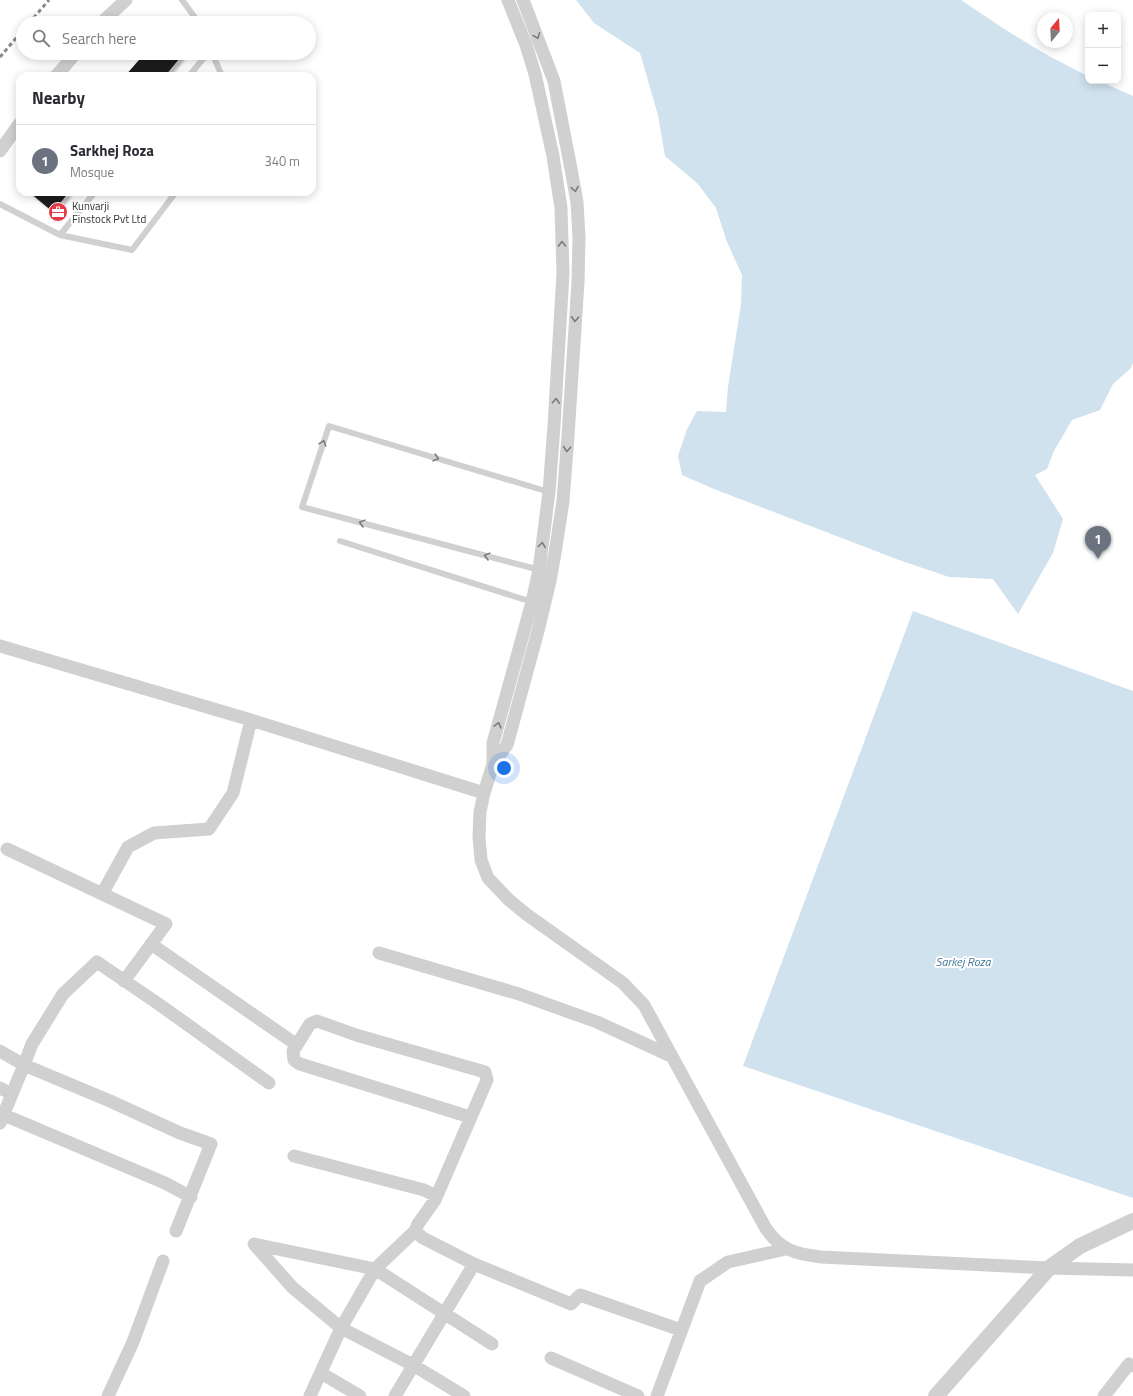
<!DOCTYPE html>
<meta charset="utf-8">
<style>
body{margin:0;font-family:"Titillium Web",sans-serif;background:#f7f7f7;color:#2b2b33}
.controls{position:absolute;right:12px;top:12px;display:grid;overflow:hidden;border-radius:8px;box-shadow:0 2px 10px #0003}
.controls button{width:36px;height:36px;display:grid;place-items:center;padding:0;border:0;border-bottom:1px solid #e1e1e2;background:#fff;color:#2b2b33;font:20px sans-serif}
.compass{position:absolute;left:1037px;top:12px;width:36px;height:36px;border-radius:50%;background:#fff;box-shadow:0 2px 10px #0003;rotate:18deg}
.you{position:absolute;left:504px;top:768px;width:14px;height:14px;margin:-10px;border:3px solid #fff;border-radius:50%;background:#1a73e8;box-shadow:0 0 0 6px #1a73e833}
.badge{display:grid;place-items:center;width:26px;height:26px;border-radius:50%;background:#111827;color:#fff;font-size:13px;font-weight:700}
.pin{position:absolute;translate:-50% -33px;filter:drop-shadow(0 1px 2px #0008)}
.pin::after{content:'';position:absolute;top:21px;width:14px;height:12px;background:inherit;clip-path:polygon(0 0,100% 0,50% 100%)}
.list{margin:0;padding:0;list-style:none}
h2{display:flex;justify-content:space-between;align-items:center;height:52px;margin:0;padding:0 16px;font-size:17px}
h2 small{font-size:13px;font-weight:400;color:#7c7c81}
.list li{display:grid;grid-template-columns:26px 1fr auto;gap:12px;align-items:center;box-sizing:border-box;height:72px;padding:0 16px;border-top:1px solid #e1e1e2}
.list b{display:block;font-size:15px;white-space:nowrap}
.list p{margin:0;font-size:13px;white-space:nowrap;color:#7c7c81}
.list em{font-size:13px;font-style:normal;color:#7c7c81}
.icon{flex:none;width:22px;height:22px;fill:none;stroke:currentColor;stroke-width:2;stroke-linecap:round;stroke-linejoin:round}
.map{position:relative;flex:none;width:1133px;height:1396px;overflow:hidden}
.search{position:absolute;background:#fff;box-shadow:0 2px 10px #0003;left:16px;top:16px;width:300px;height:44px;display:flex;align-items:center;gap:10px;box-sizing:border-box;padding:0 14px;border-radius:22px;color:#7c7c81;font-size:15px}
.panel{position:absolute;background:#fff;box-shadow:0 2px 10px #0003;left:16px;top:72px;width:300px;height:124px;border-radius:12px}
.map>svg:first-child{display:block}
</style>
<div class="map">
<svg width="1133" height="1396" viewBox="0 0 1133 1396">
<defs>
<filter id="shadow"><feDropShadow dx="3.5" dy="3.5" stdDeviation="1" flood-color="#0004"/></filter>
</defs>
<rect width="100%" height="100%" fill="#fff"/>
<path fill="#cfe2ee" d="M 576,0 L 961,0 C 1002,28 1043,55 1088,76 L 1088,81 L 1099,81 L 1133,96 L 1133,362 L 1131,368 L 1113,384 L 1100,410 L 1072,420 L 1054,451 L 1047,469 L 1035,475 L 1063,519 L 1053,553 L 1018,614 L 993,579 L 949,577 L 899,560 L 714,489 L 682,475 L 678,456 L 687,429 L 697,411 L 726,412 L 728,387 L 741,304 L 742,275 L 727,242 L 716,208 L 698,184 L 665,156 L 658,115 L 640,53 L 594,23 Z
M 913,611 L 1133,691 L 1133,1198 L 743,1066 Z"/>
<path fill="#1a1a1a" filter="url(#shadow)" d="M 145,53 L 184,53 L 165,76 L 125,76 Z
M 29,192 L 69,192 L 53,212 Z"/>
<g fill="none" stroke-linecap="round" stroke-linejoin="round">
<path stroke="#d0d0d0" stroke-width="6" d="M 182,0 L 199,23
M 212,53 L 222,76
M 189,76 L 208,53
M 0,204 L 60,235 L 132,250 L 176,192
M 60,235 L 95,192
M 340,541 L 532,602
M 540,570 L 302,507 L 329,426 L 549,492"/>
<path stroke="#d0d0d0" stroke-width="13" d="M 508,0 L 526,45 L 535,74 L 553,156 L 561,208 L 563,273 L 554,426 L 549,492 L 539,570 L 532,602 L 493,743 L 493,764 L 484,793 L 480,812 L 479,837 L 481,860 L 488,878 L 509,900 L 526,914 L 623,983 L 644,1005 L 765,1227 C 780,1250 795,1254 821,1257 L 1049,1268 L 1133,1270
M 101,23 L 126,0
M 56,76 L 76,53
M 0,151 L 20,123
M 0,646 L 251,720 L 484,793
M 493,764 L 507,745 L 538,631 L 550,581 L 555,553 L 563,501 L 568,436 L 578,282 L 579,238 L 577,202 L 571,169 L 554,81 L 523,0
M 7,849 L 166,924 L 124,981
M 102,894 L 128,847 L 154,833 L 209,829 L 233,793 L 251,720
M 151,944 L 297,1045
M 379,953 L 519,994 L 597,1022 L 671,1056
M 0,1051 L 24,1065 L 0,1123
M 0,1088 L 12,1094
M 4,1115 L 165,1183 L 191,1197
M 470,1117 L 300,1064 L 294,1060 L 293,1051 L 310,1024 L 317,1021 L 356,1035 L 485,1072 L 487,1080 L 435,1200 L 418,1224 L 415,1231 L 423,1238 L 474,1264
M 294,1156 L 424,1190 L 436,1196
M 176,1231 L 211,1144 L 180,1133 L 110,1101 L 24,1065 L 32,1044 L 63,994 L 97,962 L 160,1005 L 269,1083
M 551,1358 L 638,1396
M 321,1373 L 360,1396
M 108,1396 L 133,1342 L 163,1261
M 310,1396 L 341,1328 L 375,1269 L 415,1231
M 395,1396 L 474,1264 L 571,1304 L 580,1295 L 681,1330
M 464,1396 L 413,1365 L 341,1328 L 292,1287 L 254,1244 L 375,1269 L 492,1344
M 657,1396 L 700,1281 L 728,1262 L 786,1249
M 1104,1396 L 1129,1364 L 1133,1366"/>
<path stroke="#d0d0d0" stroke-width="16" d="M 936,1396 L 1049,1268 L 1080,1246 L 1133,1221"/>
<path stroke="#888" stroke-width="3" stroke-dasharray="4 3" stroke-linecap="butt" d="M 29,23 L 49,0
M 0,57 L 23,30"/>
</g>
<defs><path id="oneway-chevron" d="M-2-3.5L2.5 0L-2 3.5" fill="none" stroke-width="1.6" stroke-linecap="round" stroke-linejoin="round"/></defs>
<g stroke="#7a7a7a">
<use href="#oneway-chevron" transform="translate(537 36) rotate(69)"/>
<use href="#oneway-chevron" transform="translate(575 189) rotate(81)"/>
<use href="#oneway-chevron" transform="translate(562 244) rotate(-91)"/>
<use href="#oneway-chevron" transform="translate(575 319) rotate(93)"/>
<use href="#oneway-chevron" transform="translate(556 401) rotate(-86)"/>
<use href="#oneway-chevron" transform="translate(323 443) rotate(-72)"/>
<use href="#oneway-chevron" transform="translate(567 449) rotate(95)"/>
<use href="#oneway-chevron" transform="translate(436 458) rotate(17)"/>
<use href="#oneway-chevron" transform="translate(362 523) rotate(-165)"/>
<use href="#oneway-chevron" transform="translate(542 545) rotate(-82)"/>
<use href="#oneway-chevron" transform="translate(487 556) rotate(-165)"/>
<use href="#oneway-chevron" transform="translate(498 725) rotate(-75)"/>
</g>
<defs>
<symbol id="office-disc" viewBox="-11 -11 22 22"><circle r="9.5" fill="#e63946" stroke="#fff"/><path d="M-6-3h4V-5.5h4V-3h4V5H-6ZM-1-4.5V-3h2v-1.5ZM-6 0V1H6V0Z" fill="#fff"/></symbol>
</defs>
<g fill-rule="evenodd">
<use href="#office-disc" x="47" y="201" width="22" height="22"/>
</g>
<g text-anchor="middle" stroke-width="4" stroke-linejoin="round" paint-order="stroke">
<g font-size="11" fill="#333" stroke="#fff" text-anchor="start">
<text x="72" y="210">Kunvarji<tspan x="72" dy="13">Finstock Pvt Ltd</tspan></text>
</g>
<g font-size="12" font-style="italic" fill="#3f7597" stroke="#fff">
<text x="963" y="966">Sarkej Roza</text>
</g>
</g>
</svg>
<div class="controls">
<button>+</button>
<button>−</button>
</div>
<svg class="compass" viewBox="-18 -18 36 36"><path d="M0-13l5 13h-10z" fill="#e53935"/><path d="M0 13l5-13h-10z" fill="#7c7c81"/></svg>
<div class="you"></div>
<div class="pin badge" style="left:1098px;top:559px;background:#6b7280">1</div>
<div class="search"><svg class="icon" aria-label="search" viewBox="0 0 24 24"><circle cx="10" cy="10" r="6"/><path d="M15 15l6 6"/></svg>Search here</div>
<section class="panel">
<h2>Nearby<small></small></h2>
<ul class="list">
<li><span class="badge" style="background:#6b7280">1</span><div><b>Sarkhej Roza</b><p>Mosque</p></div><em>340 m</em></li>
</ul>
</section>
</div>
